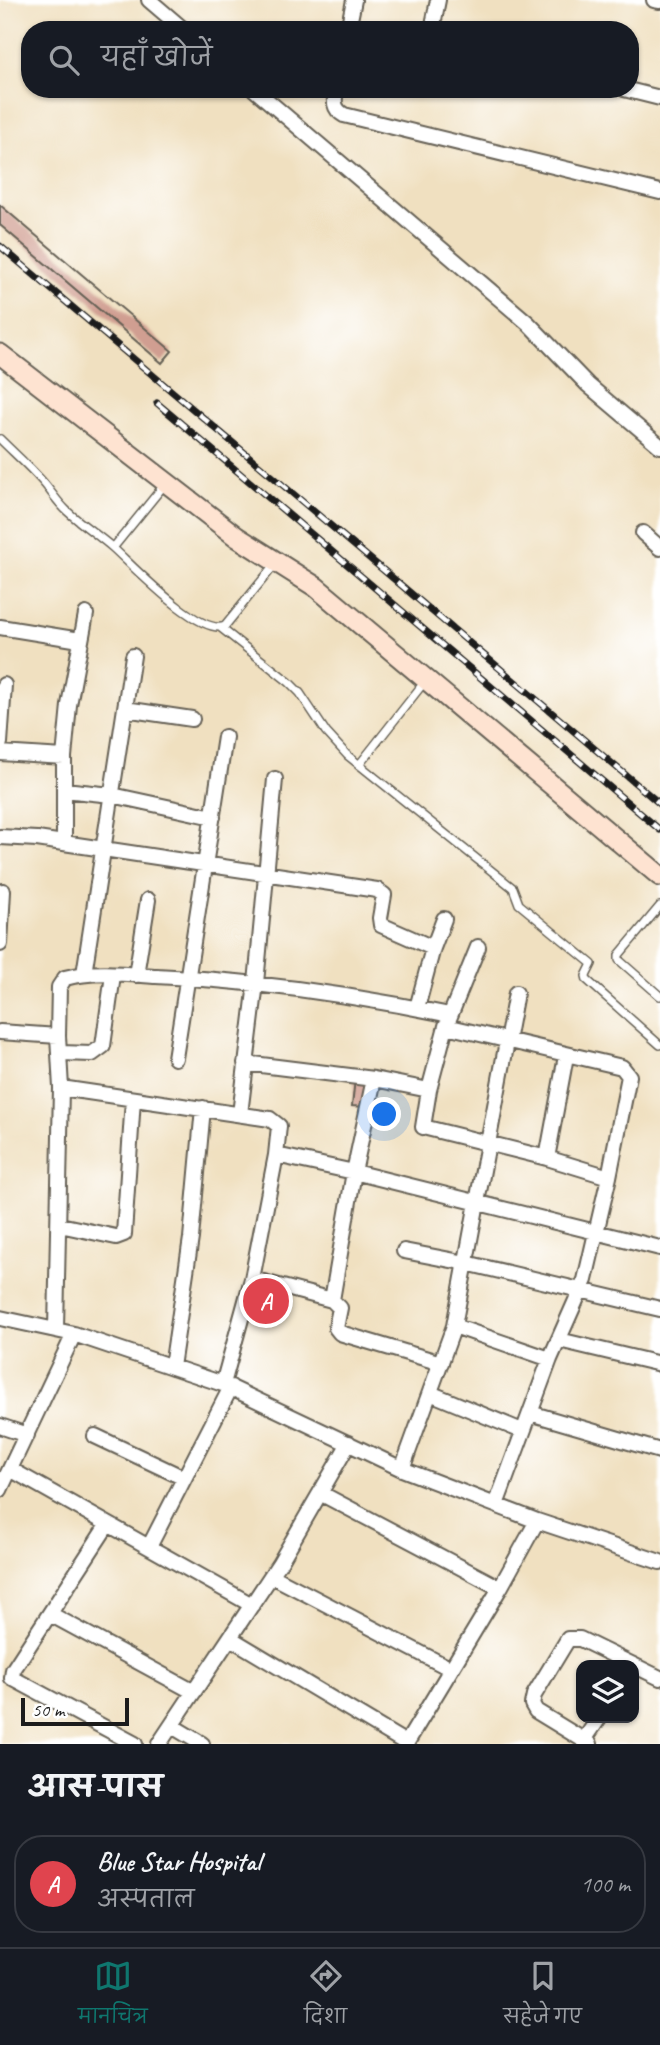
<!DOCTYPE html>
<html lang="hi">
<meta charset="utf-8">
<style>
body{margin:0;font-family:Caveat,"Playpen Sans Deva",sans-serif;background:#20242c;color:#f1f3f6}
.controls{position:absolute;right:21px;bottom:21px;display:grid;overflow:hidden;border-radius:14px;box-shadow:0 2px 5px #0004}
.controls button{width:63px;height:63px;display:grid;place-items:center;padding:0;border:0;border-bottom:2px solid #363941;background:#171b24;color:#f1f3f6;font:35px sans-serif}
.scale{position:absolute;left:21px;bottom:18px;width:108px;box-sizing:border-box;padding-left:7px;border:4px solid #1c1c1c;border-top:0;font-size:19px;line-height:24px;white-space:nowrap;color:#1c1c1c;-webkit-text-stroke:5px #fff;paint-order:stroke}
.you{position:absolute;left:385px;top:1115px;width:24px;height:24px;margin:-18px;border:5px solid #fff;border-radius:50%;background:#1a73e8;box-shadow:0 0 0 10px #1a73e833}
.badge{display:grid;place-items:center;width:46px;height:46px;border-radius:50%;background:#0f766e;color:#fff;font-size:23px;font-weight:700}
.pin{position:absolute;translate:-50% -50%;border:4px solid #fff;box-shadow:0 2px 7px #0006}
.list{margin:0;padding:0;list-style:none}
h2{display:flex;justify-content:space-between;align-items:center;height:91px;margin:0;padding:0 28px;font-size:30px}
h2 small{font-size:23px;font-weight:400;color:#9ea1a6}
.list li{display:grid;grid-template-columns:46px 1fr auto;gap:21px;align-items:center;box-sizing:border-box;height:98px;margin:0 14px 14px;padding:0 14px;border:2px solid #363941;border-radius:28px}
.list b{display:block;font-size:26px;white-space:nowrap}
.list p{margin:0;font-size:23px;white-space:nowrap;color:#9ea1a6}
.list em{font-size:23px;font-style:normal;color:#9ea1a6}
.icon{flex:none;width:38px;height:38px;fill:none;stroke:currentColor;stroke-width:2;stroke-linecap:round;stroke-linejoin:round}
.map{position:relative;flex:none;width:660px;height:1744px;overflow:hidden}
.search{position:absolute;background:#171b24;box-shadow:0 2px 5px #0004;left:21px;right:21px;top:21px;height:77px;display:flex;align-items:center;gap:18px;box-sizing:border-box;padding:0 24px;border-radius:28px;color:#9ea1a6;font-size:26px}
.sheet{height:203px;background:#171b24}
nav{display:flex;justify-content:space-around;align-items:center;box-sizing:border-box;height:98px;border-top:2px solid #363941;background:#171b24;font-size:19px;color:#9ea1a6}
nav a{display:grid;justify-items:center;gap:4px}
nav .on{color:#0f766e}
.map>svg:first-child{display:block}
</style>
<div class="map">
<svg width="660" height="1744" viewBox="0 0 660 1744">
<rect width="100%" height="100%" fill="#fff"/>
<filter id="ink" filterUnits="userSpaceOnUse"><feTurbulence type="fractalNoise" baseFrequency=".0143" numOctaves="2"/><feDisplacementMap in="SourceGraphic" scale="14" xChannelSelector="R" yChannelSelector="G"/><feConvolveMatrix kernelMatrix="1 2 1 2 8 2 1 2 1" color-interpolation-filters="sRGB"/></filter>
<filter id="wash" filterUnits="userSpaceOnUse"><feTurbulence type="fractalNoise" baseFrequency=".00686" numOctaves="4" result="noise"/><feDisplacementMap in="SourceGraphic" scale="28" xChannelSelector="R" yChannelSelector="G"/><feGaussianBlur stdDeviation="1.57" result="paint"/><feColorMatrix in="noise" values="0 0 0 0 0 0 0 0 0 0 0 0 0 0 0 0 0 1.4 0 .05"/><feComposite in="paint" operator="in"/></filter>
<g filter="url(#wash)">
<rect width="100%" height="100%" fill="#f0e0c0"/>
<g id="blocks">
<path fill="#d09e91" d="M 0,205 L 172,351 L 162,363 L 0,225 Z
M 355,1079 L 369,1081 L 366,1107 L 352,1106 Z
M 260,1295 L 276,1302 L 271,1314 L 255,1307 Z"/>
</g>
</g>
<g filter="url(#ink)">
<use href="#blocks" fill-opacity="0" stroke="#666155" stroke-width="2"/>
<g fill="none" stroke-linecap="round" stroke-linejoin="round">
<defs>
<path id="lane" d="M 0,439 C 14,453 29,466 42,481 C 51,491 57,502 67,511 C 81,524 98,535 113,548 C 133,566 200,637 225,626 L 277,562
M 113,548 L 165,484
M 221,628 L 289,682 L 300,693 L 326,732 L 347,755 L 513,888 L 519,904 L 592,964 L 586,976 L 587,980 L 660,1045
M 359,765 L 426,680
M 660,906 L 619,955 L 619,960 L 660,996"/>
<path id="street" d="M 149,0 L 184,30
M 654,0 L 660,1
M 348,30 L 354,0
M 432,30 L 438,0
M 254,89 L 528,323 L 588,385 L 660,446
M 336,89 C 334,101 333,109 344,115 L 660,192
M 624,89 L 660,98
M 643,533 L 660,548
M 0,627 L 80,640
M 125,709 L 192,719
M 0,743 L 4,685
M 0,753 L 64,757
M 64,790 L 112,795 L 213,817
M 0,837 L 37,839 L 377,890 L 384,895 L 380,918 L 381,925 L 433,948
M 64,843 L 64,757 L 69,705 L 86,614
M 0,944 L 3,891
M 478,947 L 446,1026 L 429,1090 L 423,1127 L 547,1158 L 609,1177
M 84,974 L 133,656
M 136,975 L 148,900
M 417,1008 L 433,948 L 444,919
M 446,1026 L 622,1067 L 629,1076 L 609,1177 L 585,1280 L 550,1359 L 496,1505
M 0,1032 L 58,1036
M 61,1053 L 92,1054 L 103,1046 L 113,975
M 175,1058 L 225,737
M 245,1063 L 374,1079 L 429,1090
M 61,1088 L 270,1119 L 279,1126 L 276,1155 L 252,1279 L 223,1384
M 240,1114 L 256,983 L 275,779
M 276,1155 L 354,1172 L 660,1248
M 547,1158 L 566,1056
M 60,1225 L 116,1237 L 124,1234 L 133,1099
M 404,1251 L 466,1263 L 660,1309
M 252,1279 L 332,1300 L 340,1308 L 336,1328 L 340,1333 L 441,1363
M 332,1300 L 354,1172 L 374,1079
M 0,1318 L 74,1334 L 223,1384 L 402,1469 L 537,1521 L 660,1562
M 454,1326 L 550,1359
M 56,1329 L 61,1088 L 58,1036 L 59,987 L 65,978 C 93,970 127,974 156,976 C 255,981 354,995 450,1015
M 559,1340 L 660,1364
M 172,1367 L 191,1238 L 203,1108
M 430,1393 L 522,1431
M 530,1413 L 660,1451
M 0,1426 L 27,1435
M 95,1436 L 184,1478
M 10,1469 L 252,1605
M 402,1469 L 454,1326 L 516,993
M 0,1490 L 74,1334
M 320,1493 L 500,1588
M 108,1524 L 13,1670 L 12,1678 L 135,1744
M 149,1547 L 231,1387
M 272,1576 L 451,1669
M 50,1614 L 194,1692
M 230,1638 L 406,1743
M 172,1726 L 202,1744
M 584,1740 L 599,1718
M 159,1744 L 279,1564 L 349,1443
M 406,1744 L 500,1588 L 537,1521
M 590,1744 L 536,1711 L 532,1704 L 534,1695 L 568,1639 L 580,1639 L 660,1678"/>
<path id="secondary" d="M 0,354 L 237,537 L 316,587 L 660,876"/>
</defs>
<use href="#lane" stroke="#666155" stroke-width="10"/>
<use href="#street" stroke="#666155" stroke-width="18"/>
<use href="#secondary" stroke="#666155" stroke-width="23"/>
<use href="#lane" stroke="#fff" stroke-width="7"/>
<use href="#street" stroke="#fff" stroke-width="14"/>
<use href="#secondary" stroke="#fee3d1" stroke-width="19"/>
<defs>
<path id="rail" d="M 0,246 L 660,804
M 157,403 L 660,830"/>
</defs>
<use href="#rail" stroke="#1c1c1c" stroke-width="7"/>
<use href="#rail" stroke="#fff" stroke-width="4.5" stroke-dasharray="13" stroke-linecap="butt"/>
</g>
</g>
</svg>
<div class="controls">
<button><svg class="icon" aria-label="layers" viewBox="0 0 24 24"><path d="M12 4l9 5-9 5-9-5zM3 14l9 5 9-5"/></svg></button>
</div>
<div class="scale">50 m</div>
<div class="you"></div>
<div class="pin badge" style="left:266px;top:1301px;background:#e0444e">A</div>
<div class="search"><svg class="icon" aria-label="search" viewBox="0 0 24 24"><circle cx="10" cy="10" r="6"/><path d="M15 15l6 6"/></svg>यहाँ खोजें</div>
</div>
<section class="sheet">
<h2>आस-पास<small></small></h2>
<ul class="list">
<li><span class="badge" style="background:#e0444e">A</span><div><b>Blue Star Hospital</b><p>अस्पताल</p></div><em>100 m</em></li>
</ul>
</section>
<nav>
<a class="on"><svg class="icon" aria-label="map" viewBox="0 0 24 24"><path d="M3 6l6-2 6 2 6-2v14l-6 2-6-2-6 2zM9 4v14M15 6v14"/></svg>मानचित्र</a>
<a><svg class="icon" aria-label="directions" viewBox="0 0 24 24"><path d="M12 3l9 9-9 9-9-9zM9 14v-3h6M13 9l2 2-2 2"/></svg>दिशा</a>
<a><svg class="icon" aria-label="saved" viewBox="0 0 24 24"><path d="M7 4h10v16l-5-4-5 4z"/></svg>सहेजे गए</a>
</nav>
